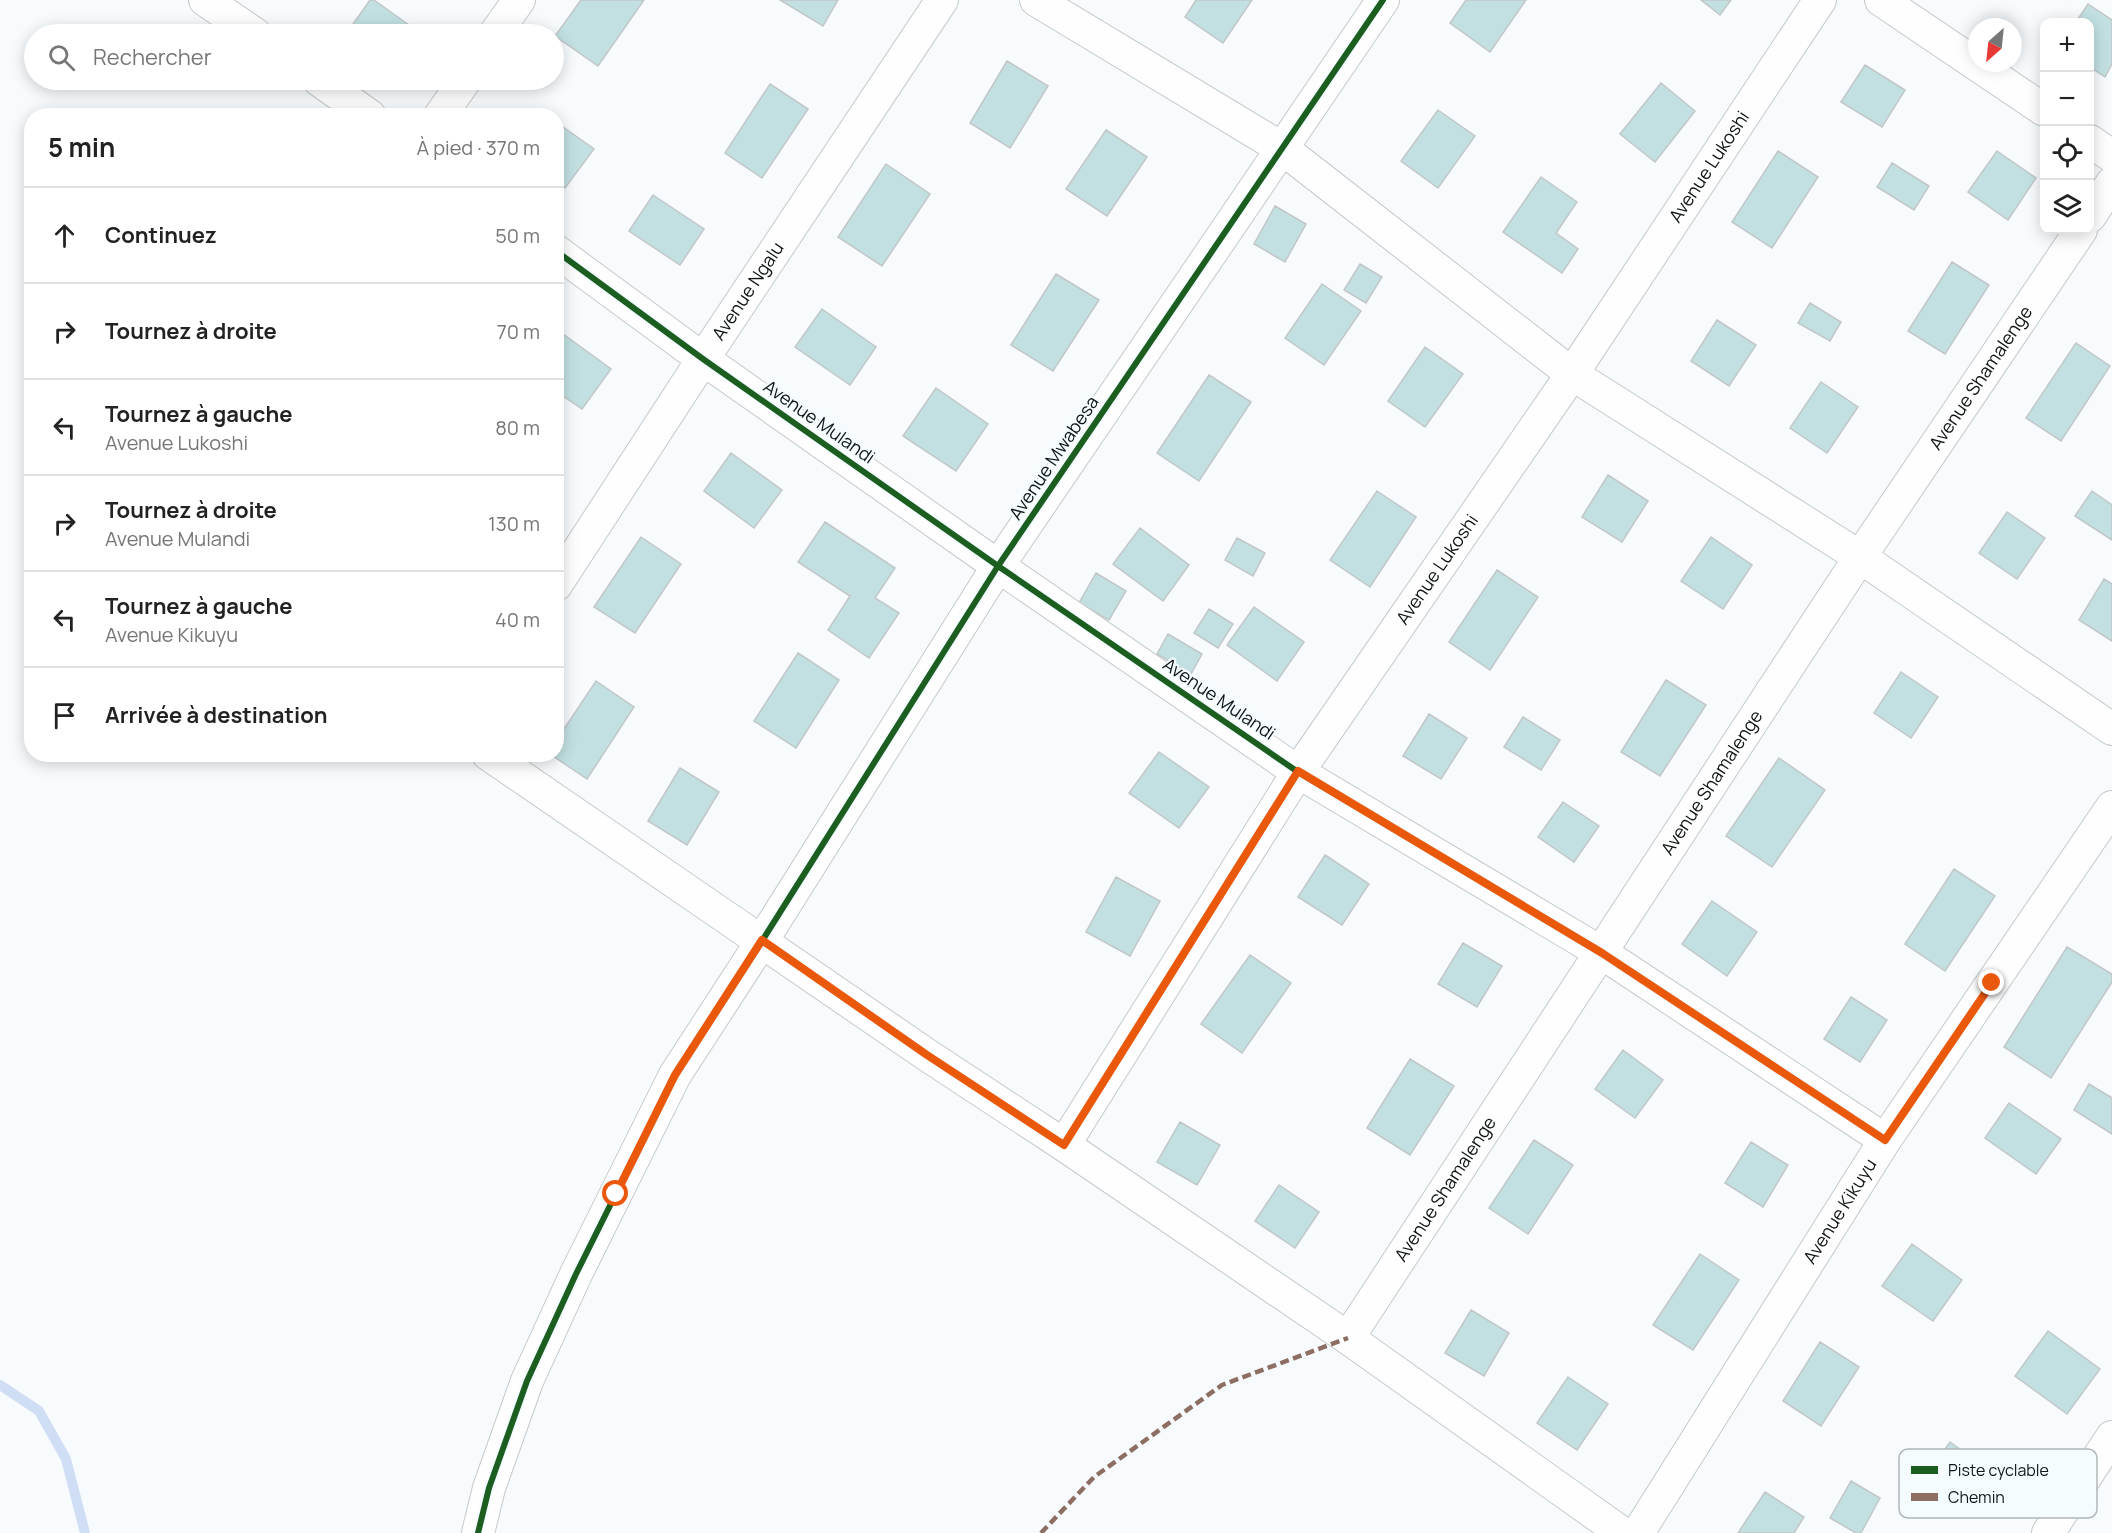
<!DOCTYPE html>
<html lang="fr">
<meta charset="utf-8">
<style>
body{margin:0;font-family:Manrope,sans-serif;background:#f2f2f2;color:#222}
.controls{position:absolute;right:18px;top:18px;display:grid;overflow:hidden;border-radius:12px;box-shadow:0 3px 15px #0003}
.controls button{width:54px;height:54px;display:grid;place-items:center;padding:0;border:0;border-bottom:2px solid #e0e0e0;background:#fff;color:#222;font:30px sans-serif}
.compass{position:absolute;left:1968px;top:18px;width:54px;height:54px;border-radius:50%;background:#fff;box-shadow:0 3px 15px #0003;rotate:207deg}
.stop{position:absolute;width:18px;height:18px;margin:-14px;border:4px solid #ea580c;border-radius:50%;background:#fff}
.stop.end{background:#ea580c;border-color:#fff;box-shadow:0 2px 6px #0008}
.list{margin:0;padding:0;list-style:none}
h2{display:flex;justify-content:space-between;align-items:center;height:78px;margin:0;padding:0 24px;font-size:26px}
h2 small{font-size:20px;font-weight:400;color:#767676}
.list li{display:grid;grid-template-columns:39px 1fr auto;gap:18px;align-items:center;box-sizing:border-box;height:96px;padding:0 24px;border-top:2px solid #e0e0e0}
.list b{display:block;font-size:22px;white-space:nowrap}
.list p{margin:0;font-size:20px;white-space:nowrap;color:#767676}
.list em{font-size:20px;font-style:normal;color:#767676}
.icon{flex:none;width:33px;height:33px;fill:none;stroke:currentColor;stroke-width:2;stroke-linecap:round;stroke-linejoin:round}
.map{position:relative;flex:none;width:2112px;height:1533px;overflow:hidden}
.search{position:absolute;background:#fff;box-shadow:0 3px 15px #0003;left:24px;top:24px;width:540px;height:66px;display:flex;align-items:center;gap:15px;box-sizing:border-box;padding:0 21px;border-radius:33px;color:#767676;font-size:22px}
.panel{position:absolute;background:#fff;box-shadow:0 3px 15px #0003;left:24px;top:108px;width:540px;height:654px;border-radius:24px}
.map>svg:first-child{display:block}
</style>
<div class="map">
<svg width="2112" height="1533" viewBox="0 0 2112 1533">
<rect width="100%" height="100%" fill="#f7fbfd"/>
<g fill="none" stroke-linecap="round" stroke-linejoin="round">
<path stroke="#d0def5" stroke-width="10" d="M 0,1385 L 39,1411 L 66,1459 L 85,1533"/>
</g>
<path fill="#c2e0e2" stroke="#c2c6c7" stroke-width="1.5" d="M 370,0 L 374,0 L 420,33 L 419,34 L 346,34 Z
M 581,0 L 644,0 L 598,66 L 555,36 Z
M 780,0 L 838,0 L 823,26 Z
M 1196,0 L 1252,0 L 1223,43 L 1185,17 Z
M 1466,0 L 1526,0 L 1490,52 L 1450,23 Z
M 1701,0 L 1731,0 L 1720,15 Z
M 2088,4 L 2112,20 L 2112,64 L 2105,77 L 2090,67 L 2090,22 L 2076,22 Z
M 1007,61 L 1048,86 L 1010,148 L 970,123 Z
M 1865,65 L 1905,90 L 1882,127 L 1841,102 Z
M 1661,83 L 1695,111 L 1655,162 L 1620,134 Z
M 770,84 L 808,109 L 762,178 L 725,153 Z
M 1438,110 L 1475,136 L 1438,188 L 1401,161 Z
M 556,122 L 594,149 L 565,188 L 556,182 Z
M 1106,130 L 1147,157 L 1107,216 L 1066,189 Z
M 1778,151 L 1818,177 L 1772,248 L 1732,222 Z
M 1997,151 L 2036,178 L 2008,220 L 1968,192 Z
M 1892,163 L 1929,186 L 1914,210 L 1877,187 Z
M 886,164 L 930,194 L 882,266 L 838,237 Z
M 1541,177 L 1577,202 L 1556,233 L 1578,249 L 1562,273 L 1503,232 Z
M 653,195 L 704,229 L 680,265 L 629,231 Z
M 1275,206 L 1306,224 L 1285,262 L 1254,244 Z
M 1952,262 L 1989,285 L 1945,354 L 1908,331 Z
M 1360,264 L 1382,277 L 1366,303 L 1344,290 Z
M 1056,274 L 1099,300 L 1053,371 L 1011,345 Z
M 1322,284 L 1361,311 L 1324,365 L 1285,338 Z
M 1810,303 L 1841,322 L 1830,341 L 1798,323 Z
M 822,309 L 876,347 L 850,385 L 795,347 Z
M 1717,320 L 1756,345 L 1729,386 L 1691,361 Z
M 559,331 L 611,369 L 582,409 L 556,391 L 556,334 Z
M 2076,343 L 2110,366 L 2061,441 L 2026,418 Z
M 1425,347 L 1463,374 L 1425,427 L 1388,401 Z
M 1209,375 L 1251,402 L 1199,481 L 1157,453 Z
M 1821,382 L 1858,407 L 1827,453 L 1790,428 Z
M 936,388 L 988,424 L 956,471 L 903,436 Z
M 731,453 L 782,490 L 754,528 L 704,491 Z
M 1608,475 L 1648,501 L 1622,542 L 1582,517 Z
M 1377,491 L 1416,517 L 1370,587 L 1330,560 Z
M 2092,491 L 2112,505 L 2112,540 L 2075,516 Z
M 2007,512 L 2045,538 L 2017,579 L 1979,553 Z
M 825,522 L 895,568 L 875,598 L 899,613 L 869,658 L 828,630 L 850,596 L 798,562 Z
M 1140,528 L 1189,565 L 1163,601 L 1113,564 Z
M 641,537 L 681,564 L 635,633 L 594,607 Z
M 1711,537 L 1752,565 L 1723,609 L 1681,581 Z
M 1237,538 L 1265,553 L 1253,576 L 1225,560 Z
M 1497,570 L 1538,597 L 1490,670 L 1449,642 Z
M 1096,573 L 1126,591 L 1109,620 L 1079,603 Z
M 2104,579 L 2112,584 L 2112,641 L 2079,620 Z
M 1254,607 L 1304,642 L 1277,681 L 1227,645 Z
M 1209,609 L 1233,624 L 1218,648 L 1194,633 Z
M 1168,634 L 1202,654 L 1191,674 L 1157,654 Z
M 798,653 L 839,680 L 796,748 L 754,721 Z
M 1901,672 L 1938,697 L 1911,738 L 1874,713 Z
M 1666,680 L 1706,705 L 1660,776 L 1621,752 Z
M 596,681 L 634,707 L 587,779 L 550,754 L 556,754 L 556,741 Z
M 1429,714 L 1467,738 L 1441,779 L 1403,756 Z
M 1523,717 L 1560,740 L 1541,770 L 1504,747 Z
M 1159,752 L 1209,787 L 1179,828 L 1129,793 Z
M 1779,758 L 1825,790 L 1772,867 L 1726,836 Z
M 680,768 L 719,792 L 687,845 L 648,821 Z
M 1563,802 L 1599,826 L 1574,862 L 1538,837 Z
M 1325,855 L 1369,884 L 1342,925 L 1298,897 Z
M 1954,869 L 1995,896 L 1945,971 L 1905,944 Z
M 1116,877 L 1160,901 L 1130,956 L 1086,932 Z
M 1712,901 L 1757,932 L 1727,976 L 1682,944 Z
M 1463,943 L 1502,966 L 1477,1007 L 1438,984 Z
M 2067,947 L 2112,974 L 2112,982 L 2051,1078 L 2004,1047 Z
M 1250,955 L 1291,983 L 1242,1053 L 1201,1024 Z
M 1851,997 L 1887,1020 L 1860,1062 L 1824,1039 Z
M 1623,1050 L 1663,1080 L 1635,1118 L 1595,1089 Z
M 1410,1059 L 1454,1086 L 1410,1155 L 1367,1128 Z
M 2089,1084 L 2112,1098 L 2112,1134 L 2074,1110 Z
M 2009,1103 L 2061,1139 L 2036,1174 L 1985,1138 Z
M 1180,1122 L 1220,1145 L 1197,1185 L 1157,1162 Z
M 1534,1140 L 1573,1165 L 1528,1234 L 1489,1208 Z
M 1751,1142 L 1788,1165 L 1763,1207 L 1725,1183 Z
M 1279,1185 L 1319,1212 L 1295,1248 L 1255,1221 Z
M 1912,1244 L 1962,1280 L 1933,1321 L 1882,1286 Z
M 1700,1254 L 1739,1280 L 1693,1350 L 1653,1325 Z
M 1471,1310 L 1509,1333 L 1484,1376 L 1445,1353 Z
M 2048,1331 L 2100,1369 L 2067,1414 L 2015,1376 Z
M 1820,1342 L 1859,1367 L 1821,1426 L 1783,1401 Z
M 1568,1377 L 1608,1404 L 1577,1450 L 1537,1423 Z
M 1950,1442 L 1998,1476 L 1971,1515 L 1922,1481 Z
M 1851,1481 L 1880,1498 L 1861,1533 L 1856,1533 L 1830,1518 Z
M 1765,1492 L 1804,1517 L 1794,1533 L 1738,1533 Z"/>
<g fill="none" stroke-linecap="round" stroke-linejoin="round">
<defs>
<g id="street">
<path d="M 205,0 L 255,34"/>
<path d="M 1036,0 L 1283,149 L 1572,374 L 1860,557 L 2112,729"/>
<path d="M 1881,0 L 2044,110"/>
<path d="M 495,34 L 519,0"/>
<path d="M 319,80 L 370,116"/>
<path d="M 440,116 L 465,80"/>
<path d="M 2090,141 L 2112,156"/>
<path d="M 2090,216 L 2112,183"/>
<path d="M 556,251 L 703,359 L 998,566 L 1298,772 L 1602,953 L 1885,1140"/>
<path id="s1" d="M 556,585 L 703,359 L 942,0"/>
<path d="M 488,754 L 927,1055 L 1064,1145 L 1348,1338 L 1622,1533"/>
<path id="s2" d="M 1064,1145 L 1298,772 L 1572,374 L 1820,0"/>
<path id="s3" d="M 1348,1338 L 1860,557 L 2081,230"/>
<path d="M 478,1533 L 489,1488 L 527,1381 L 576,1274 L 675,1075 L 762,941 L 998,566 L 1383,0"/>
<path id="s4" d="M 1638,1533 L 1885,1140 L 2112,807"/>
<path d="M 2048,1533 L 2112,1437"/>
</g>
</defs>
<use href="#street" stroke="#c5c9ca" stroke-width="34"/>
<use href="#street" stroke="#fefeff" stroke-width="32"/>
<path stroke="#8d6e63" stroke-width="4.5" stroke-dasharray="9 4.5" stroke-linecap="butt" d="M 1041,1533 L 1094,1477 L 1222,1385 L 1348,1338"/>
<defs>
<path id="cycleway" d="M 556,251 L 703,359 L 998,566 L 1298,772 L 1602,953 L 1885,1140
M 478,1533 L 489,1488 L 527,1381 L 576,1274 L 675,1075 L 762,941 L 998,566 L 1383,0"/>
</defs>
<use href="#cycleway" stroke="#f5fcff" stroke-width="10"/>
<use href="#cycleway" stroke="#1b5e20" stroke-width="6"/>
</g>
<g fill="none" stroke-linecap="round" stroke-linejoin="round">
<path stroke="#ea580c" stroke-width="8" d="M 616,1194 L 675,1075 L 762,940 L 927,1055 L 1064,1145 L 1298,771 L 1602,953 L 1885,1140 L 1992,983"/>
</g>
<g text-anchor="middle" stroke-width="4.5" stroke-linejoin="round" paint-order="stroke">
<g font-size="18" fill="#101516" stroke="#f5fcff">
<text dy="6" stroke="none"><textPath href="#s2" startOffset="1172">Avenue Lukoshi</textPath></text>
<text dy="6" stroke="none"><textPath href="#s1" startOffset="351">Avenue Ngalu</textPath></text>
<text dy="6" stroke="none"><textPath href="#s3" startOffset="1150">Avenue Shamalenge</textPath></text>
<text transform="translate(819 422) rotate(35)" y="6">Avenue Mulandi</text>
<text transform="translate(1054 458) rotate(-56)" y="6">Avenue Mwabesa</text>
<text dy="6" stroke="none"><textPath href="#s2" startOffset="686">Avenue Lukoshi</textPath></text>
<text transform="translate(1219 699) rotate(34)" y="6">Avenue Mulandi</text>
<text dy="6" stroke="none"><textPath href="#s3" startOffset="664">Avenue Shamalenge</textPath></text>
<text dy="6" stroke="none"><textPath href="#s3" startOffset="178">Avenue Shamalenge</textPath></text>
<text dy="6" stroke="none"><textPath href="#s4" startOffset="380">Avenue Kikuyu</textPath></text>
</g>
</g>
<rect x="1899" y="1449" width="198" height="69" rx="9" fill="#f5fcff" stroke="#b0b7b9" stroke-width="1.5"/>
<rect x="1911" y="1466" width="27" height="8" fill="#1b5e20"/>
<rect x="1911" y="1493" width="27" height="8" fill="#8d6e63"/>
<g font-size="16" fill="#101516">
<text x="1948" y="1476">Piste cyclable</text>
<text x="1948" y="1503">Chemin</text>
</g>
</svg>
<div class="controls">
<button>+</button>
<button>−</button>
<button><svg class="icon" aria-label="locate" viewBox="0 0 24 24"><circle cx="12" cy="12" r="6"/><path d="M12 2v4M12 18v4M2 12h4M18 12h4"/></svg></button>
<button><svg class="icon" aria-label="layers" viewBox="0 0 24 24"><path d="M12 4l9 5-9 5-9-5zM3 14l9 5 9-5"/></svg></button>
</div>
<svg class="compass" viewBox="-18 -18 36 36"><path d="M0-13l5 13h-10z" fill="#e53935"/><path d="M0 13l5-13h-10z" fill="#767676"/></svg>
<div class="stop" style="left:616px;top:1194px"></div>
<div class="stop end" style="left:1992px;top:983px"></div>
<div class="search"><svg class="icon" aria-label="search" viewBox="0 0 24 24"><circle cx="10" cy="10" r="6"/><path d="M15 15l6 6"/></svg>Rechercher</div>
<section class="panel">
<h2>5 min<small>À pied · 370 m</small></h2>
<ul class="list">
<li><svg class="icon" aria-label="ahead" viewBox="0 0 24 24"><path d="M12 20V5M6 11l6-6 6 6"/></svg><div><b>Continuez</b></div><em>50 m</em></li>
<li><svg class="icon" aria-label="right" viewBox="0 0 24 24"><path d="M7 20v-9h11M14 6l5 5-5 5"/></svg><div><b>Tournez à droite</b></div><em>70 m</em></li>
<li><svg class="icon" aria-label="left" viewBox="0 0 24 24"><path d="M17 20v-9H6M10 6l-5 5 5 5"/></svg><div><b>Tournez à gauche</b><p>Avenue Lukoshi</p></div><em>80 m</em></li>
<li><svg class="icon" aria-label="right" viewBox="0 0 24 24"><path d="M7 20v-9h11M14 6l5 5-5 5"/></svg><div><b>Tournez à droite</b><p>Avenue Mulandi</p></div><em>130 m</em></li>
<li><svg class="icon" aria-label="left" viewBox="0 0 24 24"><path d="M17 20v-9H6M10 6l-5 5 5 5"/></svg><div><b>Tournez à gauche</b><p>Avenue Kikuyu</p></div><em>40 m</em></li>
<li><svg class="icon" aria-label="arrive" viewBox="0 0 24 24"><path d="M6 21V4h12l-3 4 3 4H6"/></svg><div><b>Arrivée à destination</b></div></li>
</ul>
</section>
</div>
